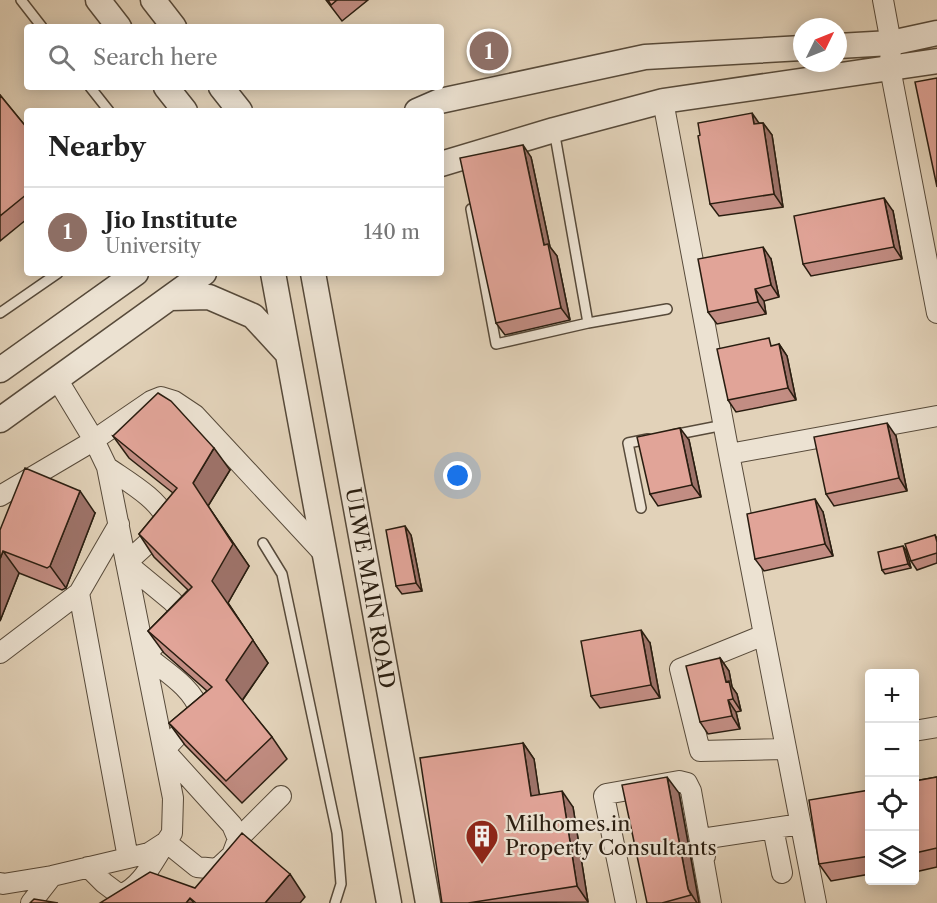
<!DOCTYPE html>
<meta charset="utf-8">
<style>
body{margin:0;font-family:"Libre Caslon Text",serif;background:#f6f6f6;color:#222}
.controls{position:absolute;right:18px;bottom:18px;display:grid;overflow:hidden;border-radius:6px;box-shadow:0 3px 15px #0003}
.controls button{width:54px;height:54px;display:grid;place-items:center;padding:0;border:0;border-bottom:2px solid #e0e0e0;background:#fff;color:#222;font:30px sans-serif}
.compass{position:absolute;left:793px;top:18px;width:54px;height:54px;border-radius:50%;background:#fff;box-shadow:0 3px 15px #0003;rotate:47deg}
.you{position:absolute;left:458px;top:476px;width:21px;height:21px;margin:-15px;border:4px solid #fff;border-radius:50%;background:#1a73e8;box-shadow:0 0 0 9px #1a73e833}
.badge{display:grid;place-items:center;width:39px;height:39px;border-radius:50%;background:#8f2418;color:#fff;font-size:20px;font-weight:700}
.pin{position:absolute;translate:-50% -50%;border:3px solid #fff;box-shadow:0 2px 6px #0006}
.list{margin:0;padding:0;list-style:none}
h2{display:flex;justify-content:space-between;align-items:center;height:78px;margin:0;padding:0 24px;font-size:26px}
h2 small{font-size:20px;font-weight:400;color:#767676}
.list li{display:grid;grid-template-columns:39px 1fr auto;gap:18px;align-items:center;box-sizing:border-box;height:90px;padding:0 24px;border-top:2px solid #e0e0e0}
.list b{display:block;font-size:22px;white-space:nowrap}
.list p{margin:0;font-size:20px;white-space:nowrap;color:#767676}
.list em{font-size:20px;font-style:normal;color:#767676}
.icon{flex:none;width:33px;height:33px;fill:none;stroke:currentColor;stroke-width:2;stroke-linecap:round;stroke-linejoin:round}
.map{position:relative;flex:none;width:937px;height:903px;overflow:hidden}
.search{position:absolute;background:#fff;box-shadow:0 3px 15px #0003;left:24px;top:24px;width:420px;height:66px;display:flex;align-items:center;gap:15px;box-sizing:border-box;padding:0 21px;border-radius:6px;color:#767676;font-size:22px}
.panel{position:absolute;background:#fff;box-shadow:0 3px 15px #0003;left:24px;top:108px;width:420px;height:168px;border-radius:6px}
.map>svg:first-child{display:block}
</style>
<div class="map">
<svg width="937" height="903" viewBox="0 0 937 903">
<rect width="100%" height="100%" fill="#e2d2b9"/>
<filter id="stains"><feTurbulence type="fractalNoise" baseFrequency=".00333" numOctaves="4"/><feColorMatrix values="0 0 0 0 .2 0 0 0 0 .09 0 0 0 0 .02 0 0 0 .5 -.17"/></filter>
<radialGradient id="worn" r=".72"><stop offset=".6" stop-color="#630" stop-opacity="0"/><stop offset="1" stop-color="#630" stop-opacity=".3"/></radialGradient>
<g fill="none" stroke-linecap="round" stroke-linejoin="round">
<defs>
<path id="service" d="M 21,0 L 42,27
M 90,87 L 109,111
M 554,130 L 588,323 L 667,309
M 471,209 L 496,344 L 588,323
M 0,313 L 58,273
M 673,435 L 724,425
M 641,508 L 628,443 L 648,439
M 263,543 L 282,574 L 337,833 L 341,884 L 335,903"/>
<path id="minor" d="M 883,0 L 891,43 L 890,68 L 937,313
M 663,101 L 729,454 L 816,903
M 729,454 L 937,416
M 0,496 L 88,444 L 151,401 L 161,397 L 174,401 L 195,415 L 325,555
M 79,593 L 128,858
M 764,635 L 680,669 L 700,751 L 786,749
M 0,653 L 79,593 L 119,524
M 914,731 L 937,727
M 773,828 L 782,873
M 238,839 L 281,796
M 705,856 L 703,843 L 708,838 L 801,824
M 88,867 L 104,883 L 120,895 C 142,887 153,861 166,842 L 197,867 L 217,869 L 232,855 L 238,839 L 232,825 L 164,750 L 200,712 C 193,687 164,671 145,655 L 177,622 L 181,611 L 172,601 L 126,563 L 159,533 L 167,521 C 160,499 125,480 107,467
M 0,883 L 3,884 L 52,876 L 149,853 L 166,842 L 172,833 L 173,798 L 107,467 L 94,440 L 57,379
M 31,903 L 52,876
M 626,903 L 604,796 L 606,794 L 679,781 L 687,783 L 691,791 L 711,903"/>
<path id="tertiary" d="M 98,0 L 119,27
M 153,0 L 174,27
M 838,46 L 891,43 L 937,33
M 166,87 L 185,111
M 221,87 L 240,111
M 417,111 L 440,101 L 645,57 L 802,48
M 441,164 L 554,130 L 663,101 L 937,61
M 273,273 L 389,903
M 313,273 L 428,903
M 170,298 L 209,297 L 253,316 L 288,354
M 0,370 L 136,273
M 0,420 L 204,273"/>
</defs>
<use href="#service" stroke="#574a3a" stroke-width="12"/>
<use href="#minor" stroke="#574a3a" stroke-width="22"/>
<use href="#tertiary" stroke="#574a3a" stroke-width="27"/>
<use href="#service" stroke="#ece2d2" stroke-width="9"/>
<use href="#minor" stroke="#ece2d2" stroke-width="20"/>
<use href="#tertiary" stroke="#ece2d2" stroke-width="24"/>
</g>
<path fill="#c28d83" stroke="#291d10" stroke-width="1.5" d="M 326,0 L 368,0 L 342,21 Z
M 0,95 L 27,128 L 27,219 L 0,241 Z
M 759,123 L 763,123 L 772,135 L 783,207 L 719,216 L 710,204 Z
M 531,157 L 550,247 L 557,256 L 570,320 L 505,335 L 496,323 Z
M 893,211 L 902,259 L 811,276 L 803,264 Z
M 771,259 L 779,297 L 764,301 L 766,314 L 717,324 L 708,312 Z
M 779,344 L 787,356 L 796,400 L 736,412 L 728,400 Z
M 113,436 L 230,470 L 208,506 L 249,566 L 228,603 L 268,663 L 242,701 L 272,737 L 287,759 L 242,803 L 185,745 L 169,723 L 207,691 L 164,653 L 148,631 L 188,590 L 154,557 L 139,534 L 173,493 L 129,458 Z
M 896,436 L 907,491 L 834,506 L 826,494 Z
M 689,440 L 701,497 L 658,506 L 650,494 Z
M 823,512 L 833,556 L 764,571 L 755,559 Z
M 95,513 L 66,588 L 62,590 L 19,573 L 0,621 L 0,530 Z
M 411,535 L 422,591 L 402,594 L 396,586 Z
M 935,535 L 937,538 L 937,563 L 917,570 L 911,561 Z
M 906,550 L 911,568 L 885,574 L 882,570 Z
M 650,643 L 660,698 L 600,708 L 591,696 Z
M 720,658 L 729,671 L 732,687 L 737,694 L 741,711 L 736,712 L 740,729 L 708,734 L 700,722 Z
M 523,743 L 534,759 L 539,794 L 573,807 L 588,902 L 442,903 Z
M 937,777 L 937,867 L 915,872 L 915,781 Z
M 870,790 L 870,874 L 831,881 L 819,864 Z
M 679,793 L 699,903 L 647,903 Z"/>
<path fill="#9e736a" stroke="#291d10" stroke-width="1.5" d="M 752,113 L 761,126 L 754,124 Z
M 763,123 L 772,135 L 783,207 L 774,194 Z
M 523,145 L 531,157 L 550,247 L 557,256 L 570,320 L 561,308 L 544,245 Z
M 884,198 L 893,211 L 902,259 L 894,247 Z
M 763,247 L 771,259 L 779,297 L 771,285 Z
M 755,289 L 764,301 L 766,314 L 758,302 Z
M 779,344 L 787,356 L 796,400 L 788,388 Z
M 887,423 L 896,436 L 907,491 L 899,478 Z
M 680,428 L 689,440 L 701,497 L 692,485 Z
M 214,448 L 230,470 L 208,506 L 249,566 L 228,603 L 268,663 L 241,702 L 226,680 L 212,581 L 193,483 Z
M 80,491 L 95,513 L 66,588 L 50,566 Z
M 815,499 L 823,512 L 833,556 L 825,544 Z
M 405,526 L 411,535 L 422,591 L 416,583 Z
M 903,546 L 906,550 L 911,568 L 908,564 Z
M 3,551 L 19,573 L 0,621 L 0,559 Z
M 641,630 L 650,643 L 660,698 L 651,685 Z
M 720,658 L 729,671 L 732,687 L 737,694 L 741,711 L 733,699 L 726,682 Z
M 728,700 L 736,712 L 740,729 L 732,716 Z
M 523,743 L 534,759 L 542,812 L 531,796 Z
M 667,777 L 679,793 L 699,903 L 697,903 L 688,889 Z
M 562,791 L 573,807 L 588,902 L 577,886 Z
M 290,874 L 305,897 L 300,903 L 265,903 Z
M 190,898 L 194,903 L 186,903 Z"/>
<path fill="#e1a498" stroke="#291d10" stroke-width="1.5" d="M 328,0 L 337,0 L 331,5 Z
M 937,78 L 937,187 L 915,82 Z
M 0,95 L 27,128 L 27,194 L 0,216 Z
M 752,113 L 754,124 L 763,123 L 774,194 L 710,204 L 698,136 L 700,135 L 698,123 Z
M 523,145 L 544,245 L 548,244 L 561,308 L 496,323 L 460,158 Z
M 884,198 L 894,247 L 803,264 L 794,216 Z
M 763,247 L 771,285 L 755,289 L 758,302 L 708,312 L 698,259 Z
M 769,338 L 771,346 L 779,344 L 788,388 L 728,400 L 717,349 Z
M 158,393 L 171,401 L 214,448 L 193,483 L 233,544 L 212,581 L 253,640 L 226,680 L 272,737 L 226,781 L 169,723 L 212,687 L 148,631 L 192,587 L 139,534 L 177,488 L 113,436 Z
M 887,423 L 899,478 L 826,494 L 814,437 Z
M 680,428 L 692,485 L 650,494 L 637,437 Z
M 25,468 L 80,491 L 50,566 L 47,568 L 3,551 L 0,559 L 0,530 Z
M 815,499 L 825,544 L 755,559 L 747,514 Z
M 405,526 L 416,583 L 396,586 L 386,530 Z
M 935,535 L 937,542 L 937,553 L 911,561 L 905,544 Z
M 903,546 L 908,564 L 882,570 L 878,552 Z
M 641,630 L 651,685 L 591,696 L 581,641 Z
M 720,658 L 726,682 L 729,681 L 733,699 L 728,700 L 732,716 L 700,722 L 686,666 Z
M 523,743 L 531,796 L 562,791 L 577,886 L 468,903 L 442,903 L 420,758 Z
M 667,777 L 688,889 L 691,895 L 662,903 L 647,903 L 622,785 Z
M 937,777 L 937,848 L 915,853 L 915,781 Z
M 870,790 L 870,856 L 819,864 L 809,800 Z
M 242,833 L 290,874 L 265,903 L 196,903 L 190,898 L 186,903 L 100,903 L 150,872 L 195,888 Z
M 34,899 L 58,903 L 30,903 Z"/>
<defs>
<symbol id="building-pin" viewBox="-11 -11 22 30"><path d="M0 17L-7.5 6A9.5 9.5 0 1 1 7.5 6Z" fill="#8f2418" stroke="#ece2d2"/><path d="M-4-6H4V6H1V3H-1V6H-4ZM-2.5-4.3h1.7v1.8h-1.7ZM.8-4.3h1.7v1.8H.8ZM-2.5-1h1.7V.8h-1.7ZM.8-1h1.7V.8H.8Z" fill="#fff"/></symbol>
</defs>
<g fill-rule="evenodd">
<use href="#building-pin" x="463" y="817" width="38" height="52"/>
</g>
<g text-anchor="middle" stroke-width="4.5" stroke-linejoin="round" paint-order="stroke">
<g font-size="21" fill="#291d10" stroke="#ece2d2">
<text transform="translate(370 588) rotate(80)" y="7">ULWE MAIN ROAD</text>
</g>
<g font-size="21" fill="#291d10" stroke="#ece2d2" text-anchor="start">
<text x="505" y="831">Milhomes.in<tspan x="505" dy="24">Property Consultants</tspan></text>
</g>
</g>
<rect width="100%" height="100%" filter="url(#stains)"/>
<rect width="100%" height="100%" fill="url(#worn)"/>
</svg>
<div class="controls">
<button>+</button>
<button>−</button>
<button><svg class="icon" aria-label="locate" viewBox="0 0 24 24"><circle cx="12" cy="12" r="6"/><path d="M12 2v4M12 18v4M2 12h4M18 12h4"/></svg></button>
<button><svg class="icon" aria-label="layers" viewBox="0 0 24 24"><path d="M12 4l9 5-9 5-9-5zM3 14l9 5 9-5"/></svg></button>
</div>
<svg class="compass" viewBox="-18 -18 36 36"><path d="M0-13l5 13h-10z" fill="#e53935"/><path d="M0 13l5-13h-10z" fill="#767676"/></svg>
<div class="you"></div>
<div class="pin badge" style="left:489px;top:51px;background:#8d6e63">1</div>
<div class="search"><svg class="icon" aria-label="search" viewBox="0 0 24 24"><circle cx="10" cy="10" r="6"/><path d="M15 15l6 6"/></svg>Search here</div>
<section class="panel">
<h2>Nearby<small></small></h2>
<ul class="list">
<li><span class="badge" style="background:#8d6e63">1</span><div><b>Jio Institute</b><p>University</p></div><em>140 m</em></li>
</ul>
</section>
</div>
